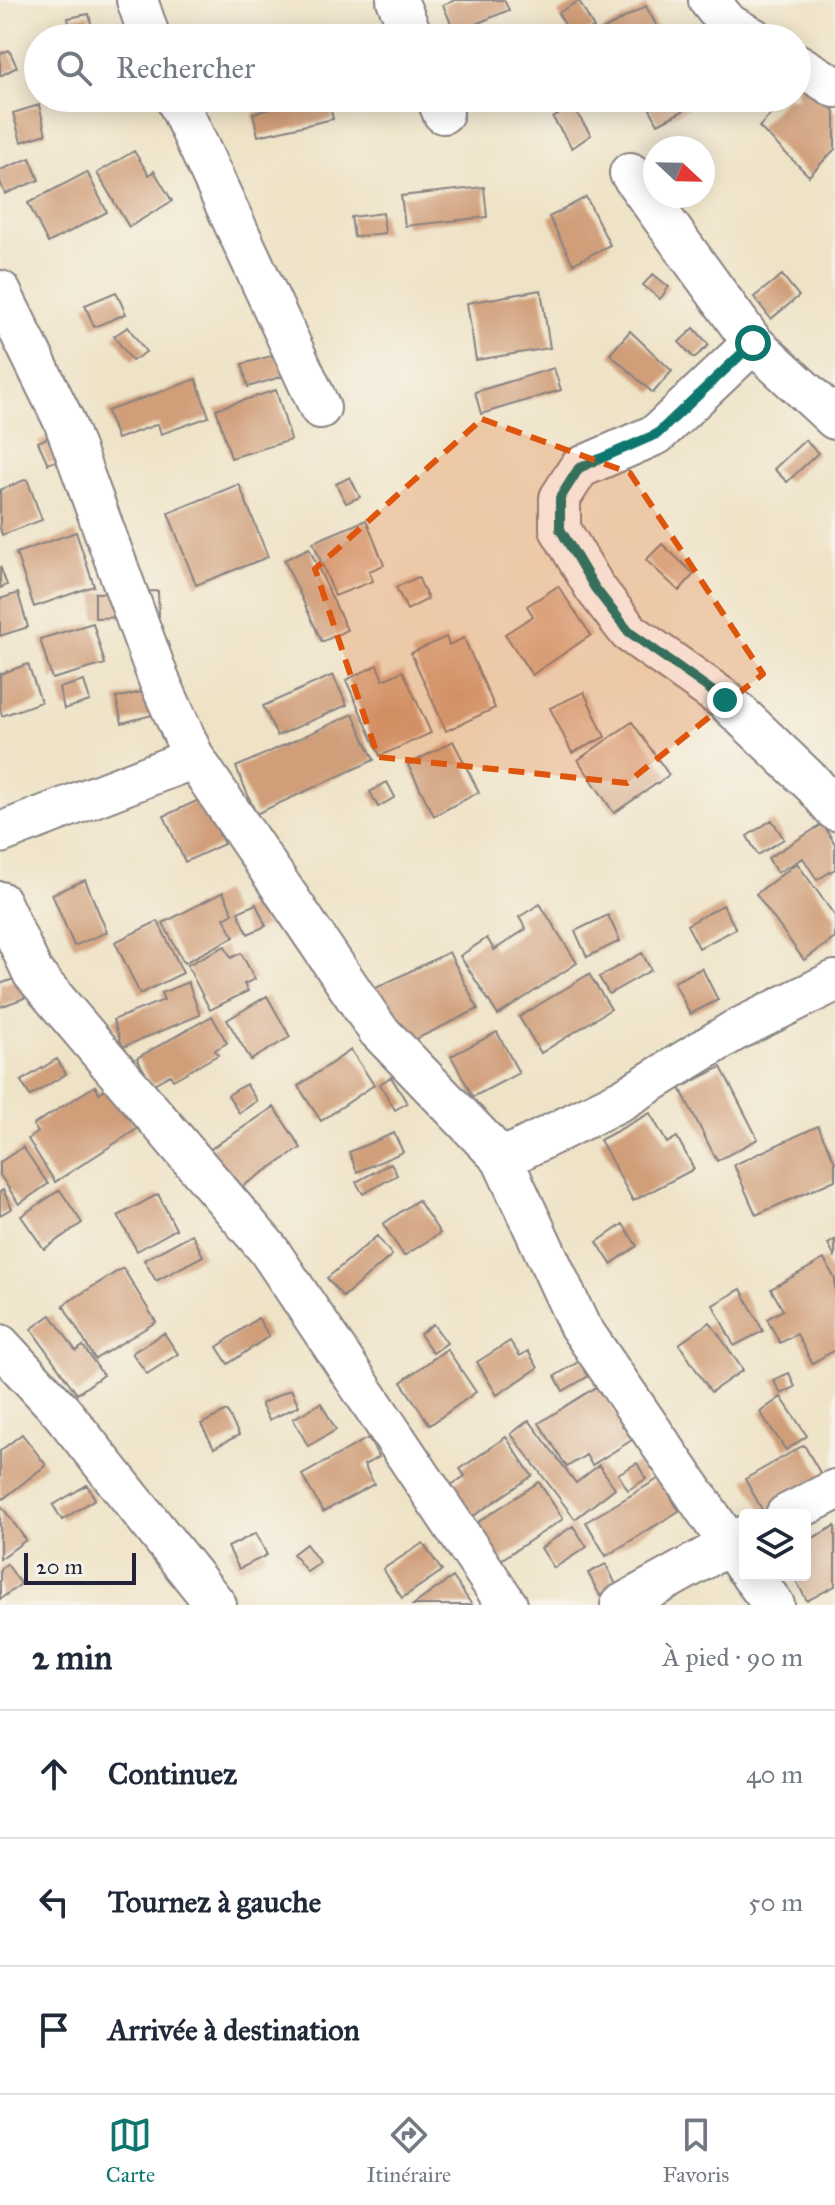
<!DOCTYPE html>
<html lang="fr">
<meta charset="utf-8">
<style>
body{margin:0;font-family:"IM FELL Great Primer",serif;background:#f2f2f3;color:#1f2937}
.controls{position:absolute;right:24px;bottom:24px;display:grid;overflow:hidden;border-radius:8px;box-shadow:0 4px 20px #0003}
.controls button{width:72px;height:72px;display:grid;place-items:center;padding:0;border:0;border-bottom:2px solid #e0e1e3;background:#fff;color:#1f2937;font:40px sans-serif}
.compass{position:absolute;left:643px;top:136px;width:72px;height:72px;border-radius:50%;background:#fff;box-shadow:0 4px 20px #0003;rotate:112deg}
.scale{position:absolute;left:24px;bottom:20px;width:112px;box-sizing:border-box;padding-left:8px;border:4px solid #22223b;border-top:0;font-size:22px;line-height:28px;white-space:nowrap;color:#22223b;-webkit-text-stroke:6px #f7f3e8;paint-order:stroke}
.stop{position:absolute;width:24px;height:24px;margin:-18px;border:6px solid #0f766e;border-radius:50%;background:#fff}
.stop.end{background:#0f766e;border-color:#fff;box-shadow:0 2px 8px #0008}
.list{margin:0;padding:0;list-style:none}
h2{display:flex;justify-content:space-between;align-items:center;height:104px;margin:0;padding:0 32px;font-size:34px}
h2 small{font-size:26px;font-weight:400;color:#747a83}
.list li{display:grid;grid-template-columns:52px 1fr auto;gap:24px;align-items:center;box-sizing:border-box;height:128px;padding:0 32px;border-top:2px solid #e0e1e3}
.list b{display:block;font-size:30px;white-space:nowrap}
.list em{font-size:26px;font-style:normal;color:#747a83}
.icon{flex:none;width:44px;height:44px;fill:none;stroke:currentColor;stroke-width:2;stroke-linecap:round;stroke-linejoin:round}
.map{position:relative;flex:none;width:835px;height:1605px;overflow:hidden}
.search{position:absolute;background:#fff;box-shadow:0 4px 20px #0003;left:24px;right:24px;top:24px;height:88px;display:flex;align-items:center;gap:20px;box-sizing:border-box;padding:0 28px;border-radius:44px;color:#747a83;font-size:30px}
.sheet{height:488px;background:#fff}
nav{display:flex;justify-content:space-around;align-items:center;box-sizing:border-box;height:112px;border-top:2px solid #e0e1e3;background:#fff;font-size:22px;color:#747a83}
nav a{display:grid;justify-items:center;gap:4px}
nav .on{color:#0f766e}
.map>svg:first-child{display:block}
</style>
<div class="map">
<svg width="835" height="1605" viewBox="0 0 835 1605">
<rect width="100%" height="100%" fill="#f7f3e8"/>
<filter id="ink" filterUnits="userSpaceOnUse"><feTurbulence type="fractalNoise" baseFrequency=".0125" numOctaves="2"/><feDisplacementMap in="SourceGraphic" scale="16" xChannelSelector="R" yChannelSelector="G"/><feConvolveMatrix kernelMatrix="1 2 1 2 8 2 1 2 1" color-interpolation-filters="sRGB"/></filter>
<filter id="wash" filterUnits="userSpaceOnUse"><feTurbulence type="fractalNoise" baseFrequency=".006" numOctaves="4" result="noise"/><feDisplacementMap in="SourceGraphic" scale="32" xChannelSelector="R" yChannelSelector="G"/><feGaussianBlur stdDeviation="1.8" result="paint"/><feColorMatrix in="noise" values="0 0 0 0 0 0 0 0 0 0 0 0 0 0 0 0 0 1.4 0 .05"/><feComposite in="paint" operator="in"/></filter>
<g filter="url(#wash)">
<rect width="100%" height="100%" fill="#efe3c7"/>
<g id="blocks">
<path fill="#d09e79" d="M 455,0 L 504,0 L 509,10 L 455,33 L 443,5 Z
M 579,1 L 594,28 L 573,38 L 558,13 Z
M 646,6 L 663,38 L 588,38 Z
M 89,14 L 94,37 L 72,38 L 68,18 Z
M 9,50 L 17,67 L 0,76 L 0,54 Z
M 803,80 L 835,112 L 835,149 L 809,176 L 759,127 L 786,98 L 797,98 L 797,86 Z
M 319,98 L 328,98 L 333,119 L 258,136 L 253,113 Z
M 585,98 L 611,98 L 591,109 Z
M 644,98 L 695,98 L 698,103 L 658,124 Z
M 39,105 L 46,134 L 21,142 L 13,113 Z
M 572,106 L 591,135 L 572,148 L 553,118 Z
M 690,135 L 699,148 L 671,148 Z
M 134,151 L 149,175 L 154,171 L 172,201 L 129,227 L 97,173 Z
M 30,158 L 39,180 L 5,194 L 0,181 L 0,170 Z
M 87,172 L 107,212 L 48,243 L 28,203 Z
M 484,187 L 487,217 L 405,226 L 401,196 Z
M 586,197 L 610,245 L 573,264 L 549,217 Z
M 383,213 L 385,233 L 354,237 L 351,217 Z
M 653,274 L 669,287 L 660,299 L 643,285 Z
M 782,275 L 799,296 L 771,319 L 754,297 Z
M 541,290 L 550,348 L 476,360 L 467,303 Z
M 116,292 L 126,314 L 94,327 L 85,305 Z
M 128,327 L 146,352 L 132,361 L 114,336 Z
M 694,328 L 709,345 L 694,358 L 679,342 Z
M 630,331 L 672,371 L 653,393 L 610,354 Z
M 282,353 L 287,375 L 248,387 L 242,364 Z
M 554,368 L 561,390 L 481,414 L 475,392 Z
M 196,379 L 209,417 L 161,434 L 158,424 L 117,439 L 107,411 Z
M 276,390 L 291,440 L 231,458 L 216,409 Z
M 79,424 L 88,448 L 48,464 L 38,442 Z
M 805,440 L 818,453 L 787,482 L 774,469 Z
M 350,477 L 360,497 L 346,503 L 336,484 Z
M 27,479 L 42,520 L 2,535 L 0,528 L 0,490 Z
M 239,484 L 268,557 L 196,585 L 168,513 Z
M 366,520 L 384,565 L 369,571 L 373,581 L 335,596 L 313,542 Z
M 76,532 L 94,586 L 34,607 L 16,553 Z
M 662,544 L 694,574 L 679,591 L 646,560 Z
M 309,548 L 347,630 L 322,642 L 284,560 Z
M 0,566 L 7,585 L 0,588 Z
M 418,577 L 428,599 L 407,610 L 396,587 Z
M 558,586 L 591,635 L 532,675 L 505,634 L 533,616 L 527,606 Z
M 158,591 L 159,616 L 95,618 L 95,593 Z
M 18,593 L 28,627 L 0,636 L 0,599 Z
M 93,623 L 105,664 L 52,679 L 40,639 Z
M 446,637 L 449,645 L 464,638 L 495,708 L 446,731 L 411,653 Z
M 28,664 L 41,702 L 2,716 L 0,709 L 0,674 Z
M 377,665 L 383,680 L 403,671 L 431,733 L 380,756 L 346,680 Z
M 333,675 L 347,705 L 277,736 L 263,706 Z
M 84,681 L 90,701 L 64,709 L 59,688 Z
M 146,691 L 152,715 L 122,723 L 116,698 Z
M 584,692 L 605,737 L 572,753 L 550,708 Z
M 353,714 L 374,760 L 256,814 L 236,767 Z
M 632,722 L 669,775 L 614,813 L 578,760 Z
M 453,741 L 479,792 L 434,816 L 408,765 Z
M 387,782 L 395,797 L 378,807 L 370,792 Z
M 203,798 L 224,844 L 185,862 L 164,816 Z
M 772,820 L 784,839 L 758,855 L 747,836 Z
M 823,824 L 835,844 L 835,869 L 817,880 L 803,858 L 777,873 L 768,858 Z
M 797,863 L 835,916 L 835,938 L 804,960 L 756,894 Z
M 85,880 L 107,932 L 74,946 L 52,894 Z
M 223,892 L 233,913 L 224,918 L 234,937 L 184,963 L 163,923 Z
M 256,904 L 266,926 L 248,934 L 238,912 Z
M 540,904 L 577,963 L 498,1015 L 460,956 L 487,938 L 494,950 L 526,929 L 519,917 Z
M 723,905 L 736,929 L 699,948 L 687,925 Z
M 608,915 L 620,941 L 587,957 L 575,931 Z
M 158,921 L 183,973 L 140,994 L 115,942 Z
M 225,946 L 231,958 L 241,953 L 255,979 L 244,984 L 248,991 L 210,1010 L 187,965 Z
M 449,952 L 478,1009 L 402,1046 L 374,989 Z
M 642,953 L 651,970 L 609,994 L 599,977 Z
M 702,968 L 718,1000 L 690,1014 L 674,982 Z
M 38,970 L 46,990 L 0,1007 L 0,984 Z
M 589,974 L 611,1009 L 541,1053 L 519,1017 Z
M 188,982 L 200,1015 L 123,1047 L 113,1020 L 164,1000 L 161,993 Z
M 267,996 L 290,1037 L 251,1060 L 227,1020 Z
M 212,1016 L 227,1043 L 215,1050 L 218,1055 L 173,1080 L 170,1075 L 152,1085 L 137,1058 Z
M 497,1032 L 519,1073 L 473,1097 L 451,1056 Z
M 351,1050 L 374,1085 L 321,1121 L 298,1086 Z
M 57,1059 L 66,1074 L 30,1096 L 21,1081 Z
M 721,1067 L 758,1139 L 717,1161 L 680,1088 Z
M 391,1077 L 407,1103 L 395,1110 L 380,1084 Z
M 246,1084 L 257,1101 L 239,1113 L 228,1095 Z
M 95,1086 L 99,1093 L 110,1086 L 137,1129 L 55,1182 L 28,1139 L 38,1132 L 33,1125 Z
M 274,1107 L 301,1148 L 232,1193 L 206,1152 Z
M 650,1113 L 667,1143 L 677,1137 L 694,1169 L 633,1201 L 600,1140 Z
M 818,1126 L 835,1162 L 835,1180 L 756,1215 L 734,1165 Z
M 394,1133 L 403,1152 L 357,1172 L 349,1152 Z
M 23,1147 L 48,1184 L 19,1204 L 0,1175 L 0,1162 Z
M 391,1163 L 397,1175 L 363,1194 L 356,1182 Z
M 3,1190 L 12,1208 L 0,1215 L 0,1192 Z
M 60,1190 L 82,1223 L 44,1249 L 21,1216 Z
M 158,1194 L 176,1229 L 137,1251 L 118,1216 Z
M 418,1200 L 440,1233 L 404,1256 L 383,1224 Z
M 623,1224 L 637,1246 L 611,1264 L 597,1242 Z
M 192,1234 L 203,1256 L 156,1281 L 144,1260 Z
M 377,1236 L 392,1255 L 343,1297 L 327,1278 Z
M 835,1240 L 835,1258 L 828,1244 Z
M 824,1259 L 835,1279 L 835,1350 L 812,1363 L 797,1334 L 780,1343 L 767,1319 L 783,1310 L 771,1289 Z
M 123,1268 L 156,1322 L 95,1359 L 63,1305 Z
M 741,1289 L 763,1331 L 734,1346 L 713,1305 Z
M 51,1315 L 76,1351 L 83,1346 L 103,1375 L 77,1394 L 31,1329 Z
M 258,1318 L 269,1336 L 228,1364 L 217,1347 Z
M 710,1322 L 743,1370 L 711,1392 L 679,1344 Z
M 433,1324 L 447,1343 L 433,1353 L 420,1334 Z
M 164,1333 L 178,1354 L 147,1374 L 132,1353 Z
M 510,1341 L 520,1356 L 528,1351 L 538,1368 L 497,1395 L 477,1362 Z
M 447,1349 L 476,1392 L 430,1425 L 401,1382 Z
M 588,1356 L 597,1371 L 563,1391 L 555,1376 Z
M 789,1373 L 795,1387 L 781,1394 L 773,1380 Z
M 598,1386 L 632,1440 L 592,1465 L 586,1455 L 567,1467 L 539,1423 Z
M 291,1389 L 299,1406 L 269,1420 L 261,1404 Z
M 781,1397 L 807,1436 L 786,1450 L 760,1412 Z
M 321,1403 L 336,1430 L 308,1446 L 293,1419 Z
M 227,1411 L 239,1435 L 214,1448 L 201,1424 Z
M 529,1420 L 576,1483 L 599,1465 L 615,1488 L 575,1519 L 511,1434 Z
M 22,1434 L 46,1465 L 3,1499 L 0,1494 L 0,1451 Z
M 506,1437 L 532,1476 L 466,1521 L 445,1489 L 465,1476 L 460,1469 Z
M 368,1438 L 379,1457 L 364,1465 L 374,1484 L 323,1512 L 302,1475 Z
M 804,1445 L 826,1483 L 772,1515 L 765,1515 L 745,1479 Z
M 637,1463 L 646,1479 L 628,1490 L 618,1474 Z
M 660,1478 L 679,1511 L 606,1556 L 586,1522 Z
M 539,1482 L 563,1519 L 493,1565 L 469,1528 Z
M 87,1485 L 95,1499 L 62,1520 L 53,1505 Z
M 0,1504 L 26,1540 L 0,1559 Z
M 573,1526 L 587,1547 L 554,1568 L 541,1548 Z
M 835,1526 L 835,1586 L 807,1601 L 793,1575 L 805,1575 L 805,1542 Z
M 256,1533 L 267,1555 L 239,1569 L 228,1547 Z
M 423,1543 L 442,1571 L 402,1598 L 383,1569 Z
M 306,1544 L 320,1563 L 307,1572 L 293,1554 Z
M 7,1564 L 21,1584 L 0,1599 L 0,1569 Z
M 606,1564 L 617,1587 L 600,1596 L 588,1573 Z
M 453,1577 L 472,1605 L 413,1605 Z"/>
</g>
</g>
<g filter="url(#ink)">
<use href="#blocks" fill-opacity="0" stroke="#888281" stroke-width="2"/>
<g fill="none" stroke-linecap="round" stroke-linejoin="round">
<defs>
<path id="minor" d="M 137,0 L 150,38
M 397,0 L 413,38
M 709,0 L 728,24 L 753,38
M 797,64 L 835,87
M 176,98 L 320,408
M 437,98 L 443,113
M 630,173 L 753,343 L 835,419
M 0,291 L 64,421 L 159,680 L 194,758 L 378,1030 L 502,1159 L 579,1325 L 745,1567
M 753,343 L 657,434 L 579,468 L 560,498 L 560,529 L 595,588 L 629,632 L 725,700 L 814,785 L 835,810
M 0,833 L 194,758
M 0,902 L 33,973 L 268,1249 L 507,1605
M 502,1159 L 623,1099 L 734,1031 L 835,981
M 0,1345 L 61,1411 L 216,1605
M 786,1515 L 835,1490
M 751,1575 L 774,1605
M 621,1605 L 745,1536"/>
</defs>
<use href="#minor" stroke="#888281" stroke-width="44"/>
<use href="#minor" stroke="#fff" stroke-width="40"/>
</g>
</g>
<g fill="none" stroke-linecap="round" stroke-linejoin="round" filter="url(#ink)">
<path stroke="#0f766e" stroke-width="10" d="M 725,700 L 629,632 L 595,588 L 560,529 L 560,498 L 579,468 L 657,434 L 753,343"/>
</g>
<path fill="#de560e" fill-opacity="0.2" stroke="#de560e" stroke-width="6" stroke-dasharray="16 10" stroke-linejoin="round" d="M 482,419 L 630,473 L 763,674 L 627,783 L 378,757 L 315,569 Z"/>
</svg>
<div class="controls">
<button><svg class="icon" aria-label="layers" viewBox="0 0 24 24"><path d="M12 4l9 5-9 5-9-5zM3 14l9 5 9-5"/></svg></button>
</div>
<svg class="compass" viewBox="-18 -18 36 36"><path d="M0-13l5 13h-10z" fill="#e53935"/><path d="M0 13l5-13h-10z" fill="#747a83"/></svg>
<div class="scale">20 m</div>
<div class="stop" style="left:753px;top:343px"></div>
<div class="stop end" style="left:725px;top:700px"></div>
<div class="search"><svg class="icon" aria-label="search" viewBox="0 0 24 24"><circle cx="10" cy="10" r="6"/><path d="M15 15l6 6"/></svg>Rechercher</div>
</div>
<section class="sheet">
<h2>2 min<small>À pied · 90 m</small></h2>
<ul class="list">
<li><svg class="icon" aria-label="ahead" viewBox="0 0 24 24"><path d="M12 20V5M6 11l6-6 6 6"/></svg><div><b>Continuez</b></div><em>40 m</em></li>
<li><svg class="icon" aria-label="left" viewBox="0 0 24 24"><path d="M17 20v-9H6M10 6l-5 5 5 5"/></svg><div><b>Tournez à gauche</b></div><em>50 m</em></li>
<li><svg class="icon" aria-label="arrive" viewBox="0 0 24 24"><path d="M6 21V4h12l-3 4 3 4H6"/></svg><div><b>Arrivée à destination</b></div></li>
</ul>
</section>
<nav>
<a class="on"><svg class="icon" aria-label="map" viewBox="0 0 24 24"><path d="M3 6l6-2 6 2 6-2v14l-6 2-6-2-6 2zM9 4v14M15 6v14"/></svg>Carte</a>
<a><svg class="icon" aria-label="directions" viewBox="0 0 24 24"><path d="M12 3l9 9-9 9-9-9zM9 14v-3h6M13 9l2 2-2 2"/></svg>Itinéraire</a>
<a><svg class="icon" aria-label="saved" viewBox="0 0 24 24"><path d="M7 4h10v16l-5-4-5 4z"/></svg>Favoris</a>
</nav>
